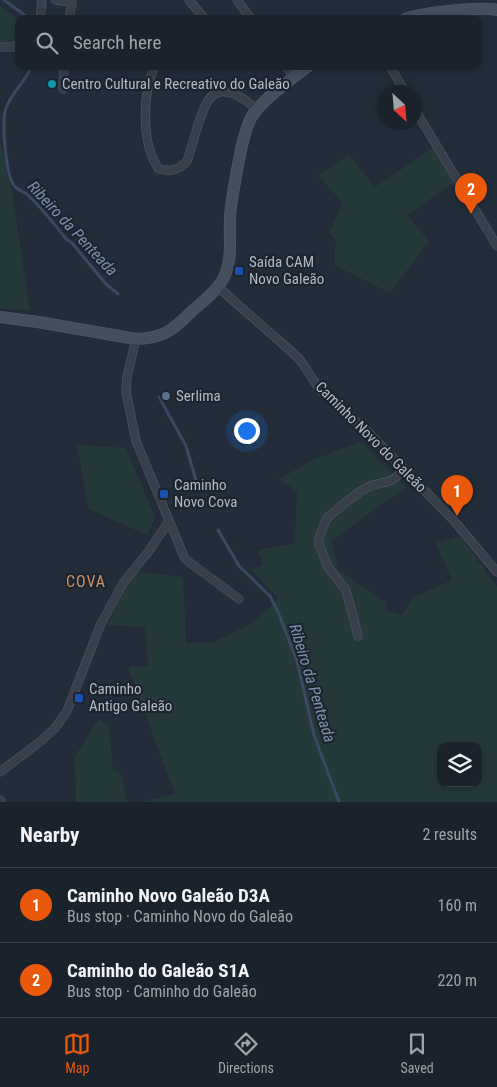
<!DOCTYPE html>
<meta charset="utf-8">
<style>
body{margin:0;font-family:"Roboto Condensed",sans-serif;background:#232a34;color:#f1f3f6}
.controls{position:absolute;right:15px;bottom:15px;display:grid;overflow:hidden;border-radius:10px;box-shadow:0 2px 8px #0003}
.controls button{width:45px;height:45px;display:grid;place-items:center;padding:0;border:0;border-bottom:1px solid #383f48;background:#1a222c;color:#f1f3f6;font:25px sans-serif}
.compass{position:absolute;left:377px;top:85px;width:45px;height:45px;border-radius:50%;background:#1a222c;box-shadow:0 2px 8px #0003;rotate:154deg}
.you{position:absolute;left:246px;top:430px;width:18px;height:18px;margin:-12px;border:4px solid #fff;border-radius:50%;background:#1a73e8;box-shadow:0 0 0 8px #1a73e833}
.badge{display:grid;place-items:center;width:32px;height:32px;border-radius:50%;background:#ea580c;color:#fff;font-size:16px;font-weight:700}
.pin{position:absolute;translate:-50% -41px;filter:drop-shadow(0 1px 2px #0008)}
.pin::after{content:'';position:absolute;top:26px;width:18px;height:15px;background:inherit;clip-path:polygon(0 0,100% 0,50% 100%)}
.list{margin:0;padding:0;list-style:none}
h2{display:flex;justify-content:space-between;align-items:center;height:65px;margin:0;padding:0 20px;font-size:21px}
h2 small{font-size:16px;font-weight:400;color:#9fa4a9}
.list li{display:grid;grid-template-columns:32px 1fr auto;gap:15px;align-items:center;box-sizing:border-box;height:75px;padding:0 20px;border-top:1px solid #383f48}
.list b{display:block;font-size:19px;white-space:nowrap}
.list p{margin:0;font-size:16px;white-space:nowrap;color:#9fa4a9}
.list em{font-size:16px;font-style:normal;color:#9fa4a9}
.icon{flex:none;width:28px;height:28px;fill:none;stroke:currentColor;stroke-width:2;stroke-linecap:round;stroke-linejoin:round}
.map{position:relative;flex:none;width:497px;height:802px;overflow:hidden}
.search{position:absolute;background:#1a222c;box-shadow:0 2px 8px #0003;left:15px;right:15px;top:15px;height:55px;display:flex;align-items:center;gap:12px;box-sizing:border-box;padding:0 18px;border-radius:10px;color:#9fa4a9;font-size:19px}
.sheet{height:215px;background:#1a222c}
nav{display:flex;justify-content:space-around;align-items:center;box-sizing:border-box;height:70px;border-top:1px solid #383f48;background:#1a222c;font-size:14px;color:#9fa4a9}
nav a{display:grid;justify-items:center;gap:2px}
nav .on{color:#ea580c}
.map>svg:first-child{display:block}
</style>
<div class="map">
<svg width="497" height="802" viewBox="0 0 497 802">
<rect width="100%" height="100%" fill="#232d3a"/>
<path fill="#25393b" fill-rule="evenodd" d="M 0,6 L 19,19 L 19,38 L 4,42 L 0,41 Z
M 0,143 L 12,192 L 30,311 L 0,308 Z
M 433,148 L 453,183 L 407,215 L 429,241 L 390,293 L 334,265 L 336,240 L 329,233 L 343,203 L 318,175 L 349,155 L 375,187 Z
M 361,442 L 406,487 L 331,541 L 338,570 L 387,603 L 385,610 L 402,615 L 413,598 L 452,580 L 436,543 L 460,536 L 497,587 L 497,802 L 141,802 L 175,794 L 128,667 L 148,666 L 145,627 L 109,625 L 124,587 L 138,572 L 183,577 L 186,643 L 211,643 L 250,625 L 279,599 L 251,569 L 263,565 L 258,550 L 295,543 L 297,492 L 279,479 L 315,459 ZM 441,746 L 478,746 L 478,783 L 441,783 Z
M 77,445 L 126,448 L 155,518 L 147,535 L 89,509 Z
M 99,719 L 109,726 L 113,770 L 121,773 L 127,802 L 76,802 L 75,756 Z"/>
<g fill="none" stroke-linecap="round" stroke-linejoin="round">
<path stroke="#384961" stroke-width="3" d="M 4,0 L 30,19
M 32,66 C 25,82 12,92 6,108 C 1,121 6,172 13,184 C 16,190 23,191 28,195 C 42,208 54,224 66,239 L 73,244 L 105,283 L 118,294
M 159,397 L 186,446 L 197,484
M 218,530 L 239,566 L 270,596 L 278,612 L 297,661 L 314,735 L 339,802"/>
<defs>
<path id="street" d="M 55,0 L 72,2 L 69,19
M 189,0 L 205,19
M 237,0 L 251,19
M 40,19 L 42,0
M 0,47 L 12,47 L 19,44
M 155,66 C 142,93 141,145 159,169 C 171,172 179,170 187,161 C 193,145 200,110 210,98 C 218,89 229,91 238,96 C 246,100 251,104 257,110
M 286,66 L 294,77
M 390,66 L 405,92
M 63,89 L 64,66
M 414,108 L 497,246
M 218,287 L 293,353 L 301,361 L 320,390 L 367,431 L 404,469 L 455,522 L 497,572
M 136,339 L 127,377 L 126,392 L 136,441 L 185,559 L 239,599
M 358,636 L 346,590 L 328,567 L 319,544 L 319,538 L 325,522 L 328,517 C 340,508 353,495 366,488 C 384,479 388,488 404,469
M 0,772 L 41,741 L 56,727 L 67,711 L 100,626 L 123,583 L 149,551 L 169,521
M 0,800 L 1,802"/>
<path id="secondary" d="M 405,19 C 422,13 480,6 497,10
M 0,317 L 38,322 L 136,339 C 163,338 172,331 191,312 C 202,302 216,292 223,279 C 233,260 229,241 230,220 C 230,205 234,190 236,175 C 240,157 242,137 250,120 C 258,102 292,79 308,66"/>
</defs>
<use href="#street" stroke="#555d69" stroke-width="9"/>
<use href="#secondary" stroke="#555d69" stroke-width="12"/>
<use href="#street" stroke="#373f4b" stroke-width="8"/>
<use href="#secondary" stroke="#454e5d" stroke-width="11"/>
</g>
<circle fill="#0f9aa8" stroke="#1c242f" stroke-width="2" cx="52" cy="84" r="5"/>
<g fill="#1a4fb4" stroke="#1c242f" stroke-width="2">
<rect x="234" y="266" width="10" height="10" rx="2.5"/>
<rect x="159" y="489" width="10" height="10" rx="2.5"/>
<rect x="74" y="693" width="10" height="10" rx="2.5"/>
</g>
<circle fill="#5c6f8a" stroke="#1c242f" stroke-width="2" cx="166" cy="396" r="5"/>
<g text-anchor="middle" stroke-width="4.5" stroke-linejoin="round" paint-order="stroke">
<g font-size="15" fill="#b2bac6" stroke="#1c242f" text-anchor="start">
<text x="62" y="89">Centro Cultural e Recreativo do Galeão</text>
<text x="249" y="267">Saída CAM<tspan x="249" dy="17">Novo Galeão</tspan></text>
<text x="176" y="401">Serlima</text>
<text x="174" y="490">Caminho<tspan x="174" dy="17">Novo Cova</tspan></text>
<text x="89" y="694">Caminho<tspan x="89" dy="17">Antigo Galeão</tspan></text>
</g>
<g font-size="15" fill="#b2bac6" stroke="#1c242f">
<text transform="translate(371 437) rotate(45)" y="5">Caminho Novo do Galeão</text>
</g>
<g font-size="16" font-style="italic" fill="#7c91ad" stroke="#1c242f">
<text transform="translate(73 228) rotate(47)" y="6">Ribeiro da Penteada</text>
<text transform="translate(313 683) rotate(73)" y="6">Ribeiro da Penteada</text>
</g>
<g font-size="16" letter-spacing="1" fill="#cf9264" stroke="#1c242f">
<text x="86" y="587">COVA</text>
</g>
</g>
</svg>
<div class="controls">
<button><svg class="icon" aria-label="layers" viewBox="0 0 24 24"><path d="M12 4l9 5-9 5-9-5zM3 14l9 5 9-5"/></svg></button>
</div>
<svg class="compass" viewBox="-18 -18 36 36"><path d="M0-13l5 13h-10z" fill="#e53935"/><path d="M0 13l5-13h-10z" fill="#9fa4a9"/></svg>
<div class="you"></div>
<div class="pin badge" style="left:457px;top:516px">1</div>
<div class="pin badge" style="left:471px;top:214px">2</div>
<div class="search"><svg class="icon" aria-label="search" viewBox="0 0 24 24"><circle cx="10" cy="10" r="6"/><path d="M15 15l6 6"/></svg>Search here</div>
</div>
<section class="sheet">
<h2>Nearby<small>2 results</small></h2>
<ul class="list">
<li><span class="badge">1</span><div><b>Caminho Novo Galeão D3A</b><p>Bus stop · Caminho Novo do Galeão</p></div><em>160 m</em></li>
<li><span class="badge">2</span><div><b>Caminho do Galeão S1A</b><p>Bus stop · Caminho do Galeão</p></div><em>220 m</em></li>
</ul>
</section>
<nav>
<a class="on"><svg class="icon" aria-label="map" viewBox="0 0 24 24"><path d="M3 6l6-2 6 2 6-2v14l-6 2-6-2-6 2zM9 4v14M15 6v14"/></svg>Map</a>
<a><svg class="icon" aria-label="directions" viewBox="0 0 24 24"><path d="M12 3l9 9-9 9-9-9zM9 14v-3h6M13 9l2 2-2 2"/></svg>Directions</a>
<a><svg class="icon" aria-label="saved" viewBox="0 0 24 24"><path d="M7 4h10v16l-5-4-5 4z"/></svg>Saved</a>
</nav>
